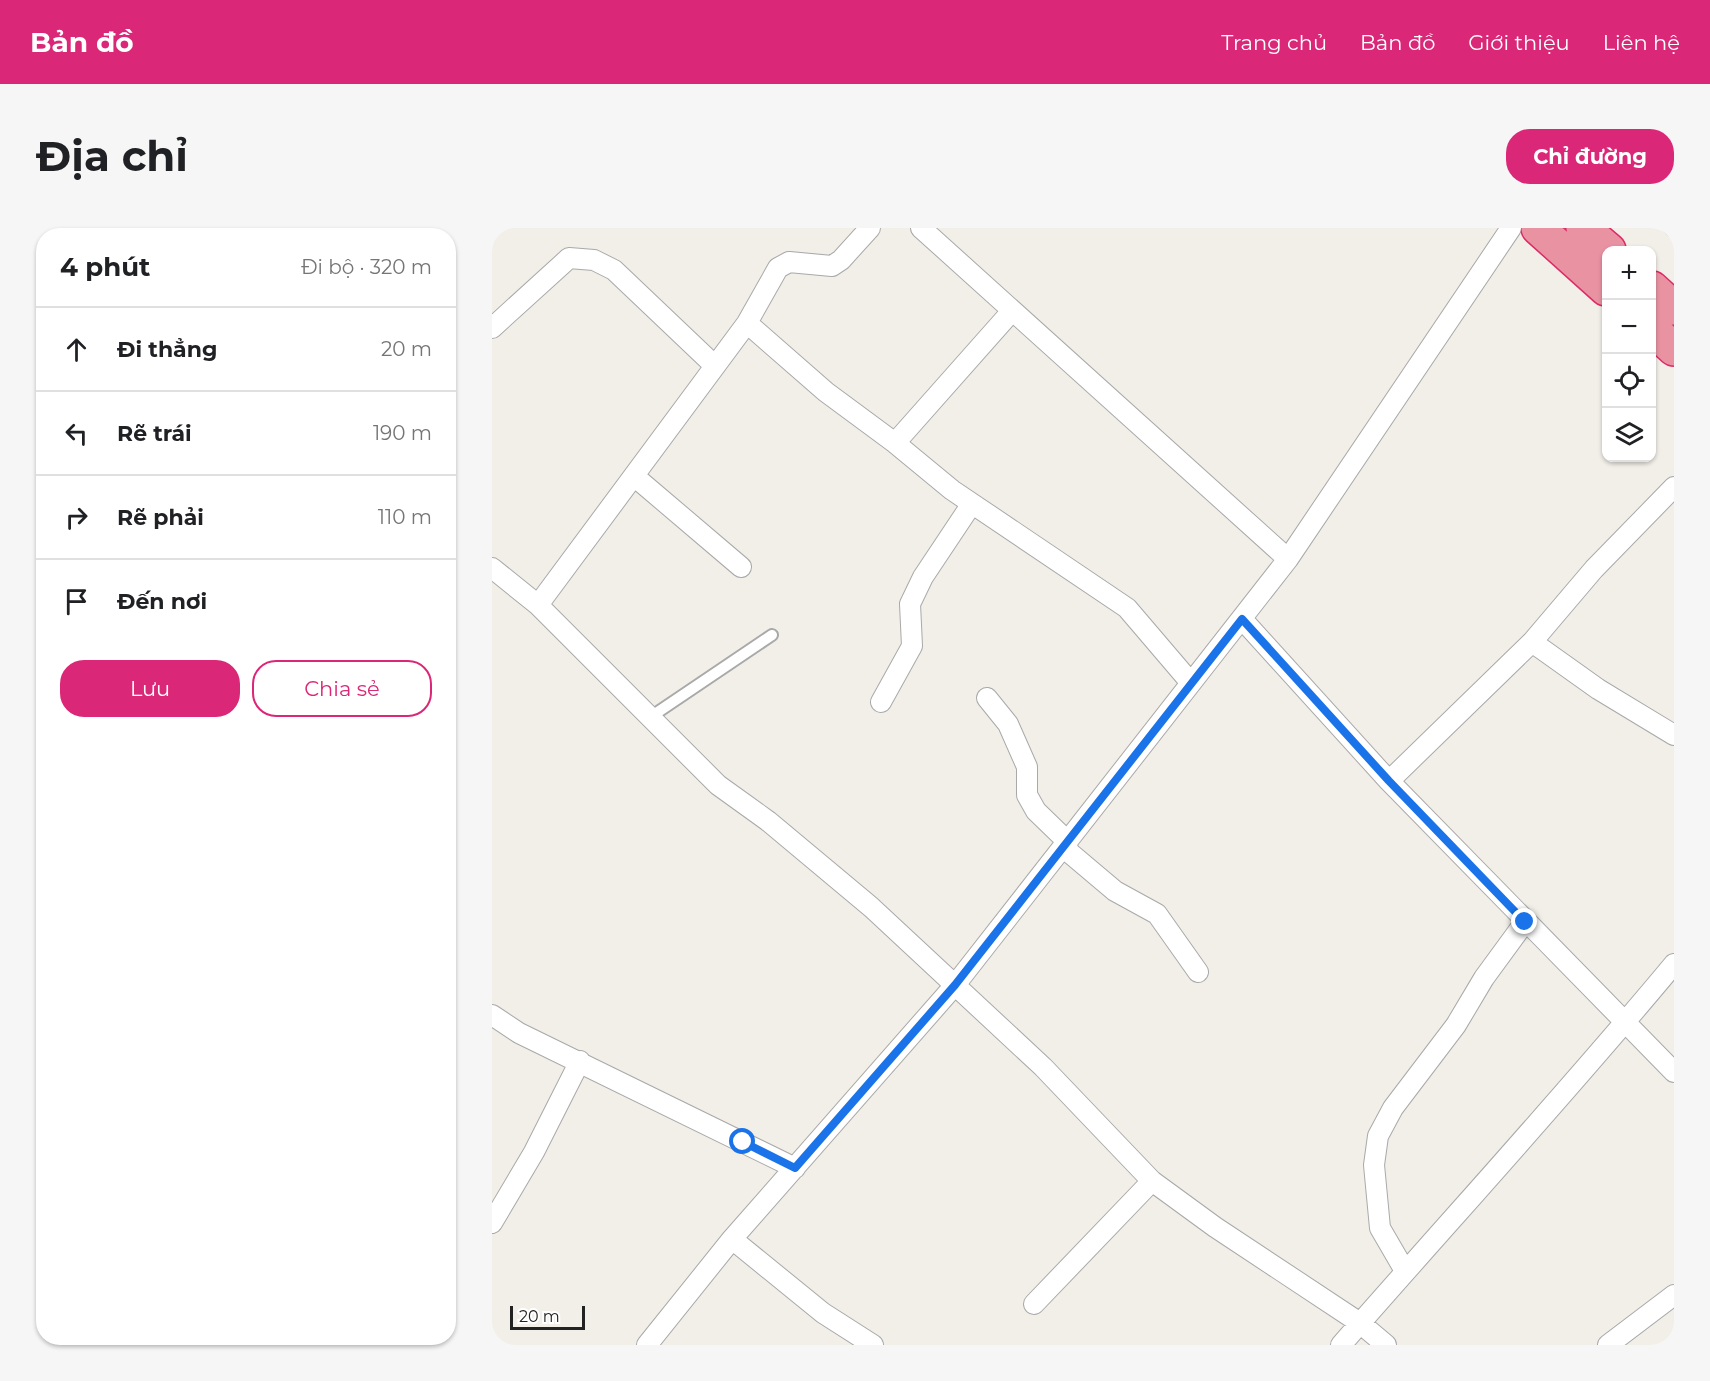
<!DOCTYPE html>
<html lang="vi">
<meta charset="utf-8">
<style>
body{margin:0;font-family:Montserrat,sans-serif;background:#f6f6f6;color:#202124}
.controls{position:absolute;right:18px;top:18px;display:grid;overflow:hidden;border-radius:12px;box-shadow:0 2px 4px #0004}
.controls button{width:54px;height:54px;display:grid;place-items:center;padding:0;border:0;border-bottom:2px solid #e0e0e0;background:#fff;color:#202124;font:30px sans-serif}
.scale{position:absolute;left:18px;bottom:15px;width:75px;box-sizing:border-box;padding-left:6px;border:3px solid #222;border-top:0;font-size:16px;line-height:21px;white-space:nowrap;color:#222;-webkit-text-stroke:4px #fff;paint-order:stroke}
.stop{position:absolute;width:18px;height:18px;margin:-14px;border:4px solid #1a73e8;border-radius:50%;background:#fff}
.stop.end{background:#1a73e8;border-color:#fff;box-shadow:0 2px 6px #0008}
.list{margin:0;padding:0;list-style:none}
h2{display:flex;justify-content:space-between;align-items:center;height:78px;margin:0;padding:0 24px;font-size:26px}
h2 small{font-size:20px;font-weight:400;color:#757577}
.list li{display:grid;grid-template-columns:39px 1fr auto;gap:18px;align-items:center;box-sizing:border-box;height:84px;padding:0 24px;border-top:2px solid #e0e0e0}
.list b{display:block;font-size:22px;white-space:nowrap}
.list em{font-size:20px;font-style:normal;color:#757577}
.actions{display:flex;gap:12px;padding:18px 24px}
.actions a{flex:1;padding:14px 0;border:2px solid #db2777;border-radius:24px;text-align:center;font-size:21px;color:#db2777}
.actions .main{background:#db2777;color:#fff}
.icon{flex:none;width:33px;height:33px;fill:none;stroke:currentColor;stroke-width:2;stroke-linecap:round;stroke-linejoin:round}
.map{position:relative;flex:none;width:1182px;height:1117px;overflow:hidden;border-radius:24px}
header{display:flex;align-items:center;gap:36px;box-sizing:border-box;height:84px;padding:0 30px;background:#db2777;color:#fff}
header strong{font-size:28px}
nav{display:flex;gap:33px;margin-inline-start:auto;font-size:21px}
.intro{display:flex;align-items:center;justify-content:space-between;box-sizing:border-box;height:144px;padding:0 36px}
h1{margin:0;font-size:42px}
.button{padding:15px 27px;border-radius:24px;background:#db2777;color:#fff;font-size:21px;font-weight:700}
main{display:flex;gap:36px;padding:0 36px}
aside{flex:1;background:#fff;border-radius:24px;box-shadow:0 2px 4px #0004}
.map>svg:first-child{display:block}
</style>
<header>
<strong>Bản đồ</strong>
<nav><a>Trang chủ</a><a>Bản đồ</a><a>Giới thiệu</a><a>Liên hệ</a></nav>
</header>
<div class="intro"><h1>Địa chỉ</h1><a class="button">Chỉ đường</a></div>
<main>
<aside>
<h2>4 phút<small>Đi bộ · 320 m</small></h2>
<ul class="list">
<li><svg class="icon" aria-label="ahead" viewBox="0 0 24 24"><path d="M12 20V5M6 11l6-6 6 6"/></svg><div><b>Đi thẳng</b></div><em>20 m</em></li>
<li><svg class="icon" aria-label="left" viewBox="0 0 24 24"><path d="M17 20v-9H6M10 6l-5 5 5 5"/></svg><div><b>Rẽ trái</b></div><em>190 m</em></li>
<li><svg class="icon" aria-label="right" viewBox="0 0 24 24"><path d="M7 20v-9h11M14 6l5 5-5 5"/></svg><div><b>Rẽ phải</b></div><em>110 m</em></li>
<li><svg class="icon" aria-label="arrive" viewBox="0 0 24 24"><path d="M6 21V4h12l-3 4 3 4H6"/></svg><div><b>Đến nơi</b></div></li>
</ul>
<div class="actions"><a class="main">Lưu</a><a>Chia sẻ</a></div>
</aside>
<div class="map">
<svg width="1182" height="1117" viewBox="0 0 1182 1117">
<rect width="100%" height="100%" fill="#f2efe9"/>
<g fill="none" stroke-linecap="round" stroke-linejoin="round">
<defs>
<path id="lane" d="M 157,490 L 280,407"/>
<path id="street" d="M 429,0 L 796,331
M 255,95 L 334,164 L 403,215 L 460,262 L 635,380 L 699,455
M 0,100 L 77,30 L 102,32 L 122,42 L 223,138
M 403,215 L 520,83
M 142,248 L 249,339
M 0,340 L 46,377 L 226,557 L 276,593 L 379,679 L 551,839 L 660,953 L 723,999 L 868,1095 L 894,1117
M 46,377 L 255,95 L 286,40 L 297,34 L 340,38 L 349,32 L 378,0
M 750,391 L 897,553 L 1182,844
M 1040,414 L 1106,461 L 1182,507
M 495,470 L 516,496 L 535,539 L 535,567 L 544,583 L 576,614
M 389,474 L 420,418 L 418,376 L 431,349 L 479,277
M 897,553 L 1040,414 L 1102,341 L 1182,259
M 572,620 L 623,663 L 665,686 L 706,744
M 0,787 L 27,805 L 303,940
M 0,995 L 42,924 L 88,833
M 240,1011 L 331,1085 L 381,1117
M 913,1043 L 888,1000 L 882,937 L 886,908 L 901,880 L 964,797 L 992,750 L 1033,694
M 542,1076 L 660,953
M 155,1117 L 240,1011 L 463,757 L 796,331 L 1019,0
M 849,1117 C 960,990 1074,866 1182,736
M 1116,1117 L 1182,1067"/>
<path id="highway" d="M 1046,0 L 1114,61
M 1091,0 L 1117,22
M 1160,60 L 1182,80
M 1160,101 L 1182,121"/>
</defs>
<use href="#lane" stroke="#a9a9a9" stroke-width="14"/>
<use href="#street" stroke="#a9a9a9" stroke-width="22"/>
<use href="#highway" stroke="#dc2a67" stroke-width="36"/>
<use href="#lane" stroke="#fff" stroke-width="10"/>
<use href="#street" stroke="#fff" stroke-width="20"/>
<use href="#highway" stroke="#e892a2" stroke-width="33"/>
<path stroke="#707070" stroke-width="4.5" stroke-dasharray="12 12" stroke-linecap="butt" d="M 1171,0 L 1182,10"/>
</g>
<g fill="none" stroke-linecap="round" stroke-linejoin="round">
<path stroke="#1a73e8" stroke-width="8" d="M 251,914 L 303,940 L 463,757 L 750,391 L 897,553 L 1033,694"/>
</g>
</svg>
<div class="controls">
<button>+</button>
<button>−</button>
<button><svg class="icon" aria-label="locate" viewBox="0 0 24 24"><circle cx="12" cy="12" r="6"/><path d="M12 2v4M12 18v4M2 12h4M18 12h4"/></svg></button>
<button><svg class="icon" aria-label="layers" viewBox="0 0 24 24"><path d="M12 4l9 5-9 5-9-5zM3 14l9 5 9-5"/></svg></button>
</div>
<div class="scale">20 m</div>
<div class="stop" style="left:251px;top:914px"></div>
<div class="stop end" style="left:1033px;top:694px"></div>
</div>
</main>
